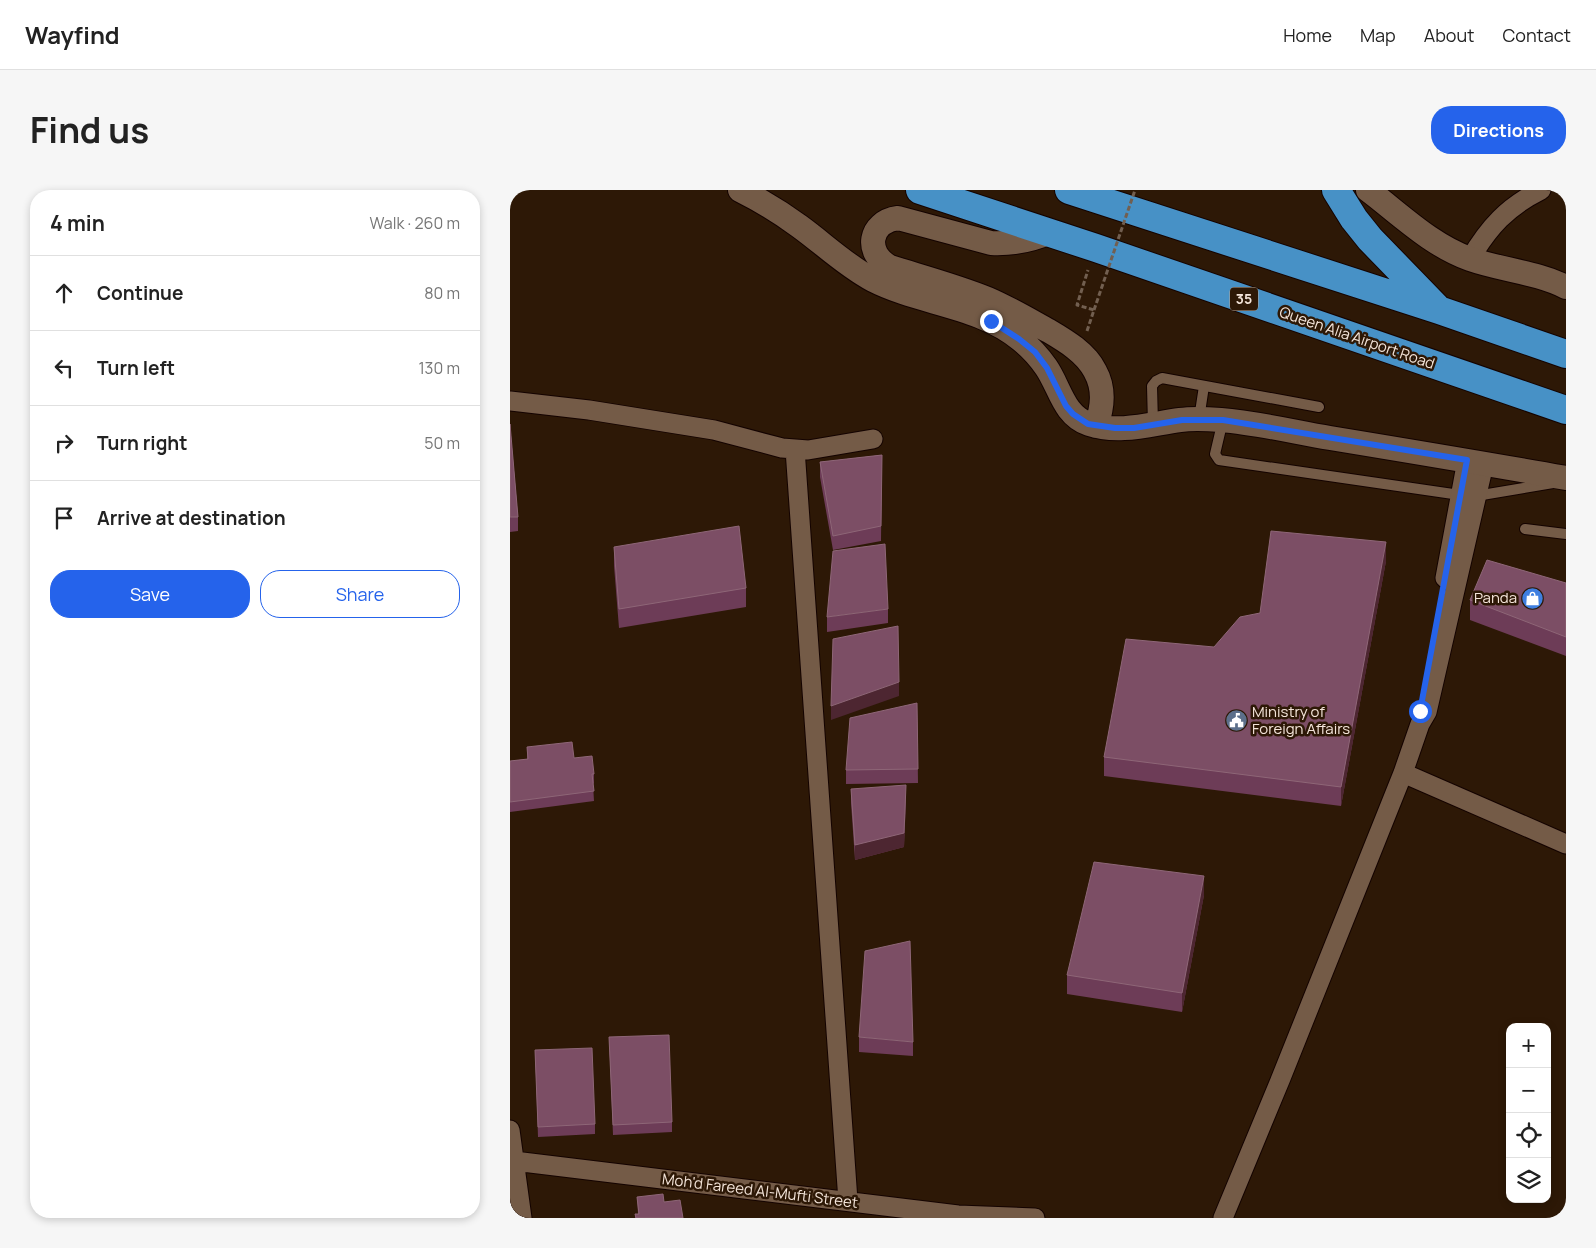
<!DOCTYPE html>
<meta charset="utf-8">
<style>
body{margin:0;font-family:Manrope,sans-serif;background:#f6f6f6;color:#222}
.controls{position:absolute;right:15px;bottom:15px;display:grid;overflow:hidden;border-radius:10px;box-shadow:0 2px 8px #0003}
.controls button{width:45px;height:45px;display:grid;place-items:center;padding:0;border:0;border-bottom:1px solid #e0e0e0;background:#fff;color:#222;font:25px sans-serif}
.stop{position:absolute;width:15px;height:15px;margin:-11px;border:4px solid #2563eb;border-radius:50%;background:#fff}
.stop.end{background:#2563eb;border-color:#fff;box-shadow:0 1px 5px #0008}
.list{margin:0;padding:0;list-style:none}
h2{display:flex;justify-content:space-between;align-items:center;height:65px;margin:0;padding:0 20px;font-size:21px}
h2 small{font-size:16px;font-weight:400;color:#767676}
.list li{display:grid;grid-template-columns:32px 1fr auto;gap:15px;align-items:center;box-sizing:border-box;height:75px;padding:0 20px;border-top:1px solid #e0e0e0}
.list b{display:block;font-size:19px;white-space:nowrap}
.list em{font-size:16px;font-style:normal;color:#767676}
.actions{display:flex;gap:10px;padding:15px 20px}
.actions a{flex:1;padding:11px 0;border:1px solid #2563eb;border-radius:20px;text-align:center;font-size:18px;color:#2563eb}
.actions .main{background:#2563eb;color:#fff}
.icon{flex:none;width:28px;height:28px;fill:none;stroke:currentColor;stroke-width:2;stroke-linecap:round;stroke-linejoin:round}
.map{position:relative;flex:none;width:1056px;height:1028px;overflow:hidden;border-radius:20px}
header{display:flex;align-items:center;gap:30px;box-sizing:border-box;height:70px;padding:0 25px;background:#fff;border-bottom:1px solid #e0e0e0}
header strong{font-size:24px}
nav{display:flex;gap:28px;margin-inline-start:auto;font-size:18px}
.intro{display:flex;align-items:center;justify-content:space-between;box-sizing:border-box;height:120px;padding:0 30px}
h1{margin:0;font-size:35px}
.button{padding:12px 22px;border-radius:20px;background:#2563eb;color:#fff;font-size:18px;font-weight:700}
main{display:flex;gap:30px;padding:0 30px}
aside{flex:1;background:#fff;border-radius:20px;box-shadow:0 2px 8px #0003}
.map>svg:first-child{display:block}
</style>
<header>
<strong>Wayfind</strong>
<nav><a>Home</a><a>Map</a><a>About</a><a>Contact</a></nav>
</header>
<div class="intro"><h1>Find us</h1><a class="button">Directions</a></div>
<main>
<aside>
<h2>4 min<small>Walk · 260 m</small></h2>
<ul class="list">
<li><svg class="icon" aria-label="ahead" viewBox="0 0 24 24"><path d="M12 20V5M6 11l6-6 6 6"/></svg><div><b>Continue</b></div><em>80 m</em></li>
<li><svg class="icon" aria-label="left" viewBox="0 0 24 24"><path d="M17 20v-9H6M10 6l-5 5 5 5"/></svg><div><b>Turn left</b></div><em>130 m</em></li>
<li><svg class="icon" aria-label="right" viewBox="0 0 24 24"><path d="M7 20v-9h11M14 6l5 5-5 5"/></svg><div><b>Turn right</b></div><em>50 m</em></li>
<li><svg class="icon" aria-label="arrive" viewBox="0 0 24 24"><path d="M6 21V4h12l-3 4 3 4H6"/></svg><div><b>Arrive at destination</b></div></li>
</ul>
<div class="actions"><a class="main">Save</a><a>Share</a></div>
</aside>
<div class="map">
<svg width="1056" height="1028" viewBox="0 0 1056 1028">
<rect width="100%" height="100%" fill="#2d1806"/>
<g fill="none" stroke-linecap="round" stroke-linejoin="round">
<defs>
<path id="service" d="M 689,229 L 694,196
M 713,230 L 705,264 L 709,270 L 950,305 L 966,306 L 1043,293
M 643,234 L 642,196 L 646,191 L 652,188 L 809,217
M 1015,339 L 1056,344"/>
<path id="minor" d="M 960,69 C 979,37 997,17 1031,0
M 0,211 L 79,220 L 204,240 L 272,258 L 298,260 L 363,249
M 285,259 L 338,1011
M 935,388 L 957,270
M 893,583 L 1056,654
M 0,940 L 12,1028
M 4,971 L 448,1025 L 525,1028
M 713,1028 L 771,888 L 893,583 L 910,534 L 917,522 L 974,274"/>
<path id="tertiary" d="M 230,0 C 250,10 270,22 289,36 C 314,54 335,75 363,90 C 410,114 469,115 511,150 C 521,158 529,167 536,177 C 550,197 553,225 579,234 C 609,244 640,234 670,230 C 684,228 698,229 711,230 C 748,233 784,242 820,248 C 899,261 978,274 1056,288
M 858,0 C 891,25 921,55 960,69 C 991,80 1026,82 1056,97
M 540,42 C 520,51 502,54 481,53 L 388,28 C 359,32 354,63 380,77 C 412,87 446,96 478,109 C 499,118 519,130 539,141 C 556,151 576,163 585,181 C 595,199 593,217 586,236"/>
<path id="motorway" d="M 410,0 L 586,58 L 1056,220
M 559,0 L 929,120 L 1056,164
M 826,0 L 844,29 L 860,49 L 926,117"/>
</defs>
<use href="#service" stroke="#140300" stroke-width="12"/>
<use href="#minor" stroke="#140300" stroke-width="21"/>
<use href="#tertiary" stroke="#140300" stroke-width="26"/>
<use href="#motorway" stroke="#140300" stroke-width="30"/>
<path stroke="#725f50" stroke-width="3" stroke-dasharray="5 2.5" stroke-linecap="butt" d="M 577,141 L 584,120 L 567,115 L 578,80"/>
<use href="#service" stroke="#745b47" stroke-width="10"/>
<use href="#minor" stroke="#745b47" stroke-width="19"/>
<use href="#tertiary" stroke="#745b47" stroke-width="24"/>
<use href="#motorway" stroke="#4791c6" stroke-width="28"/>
<path stroke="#725f50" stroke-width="3" stroke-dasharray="5 2.5" stroke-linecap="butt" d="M 584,120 L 625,0"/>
</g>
<path fill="#6d3c57" d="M 0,234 L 8,327 L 8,341 L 0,342 Z
M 372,265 L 371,351 L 323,360 L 310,287 L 310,272 Z
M 104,357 L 236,398 L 236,417 L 109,438 L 104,376 Z
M 876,371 L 831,616 L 594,586 L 594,567 L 704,457 L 750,423 Z
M 1056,393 L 1056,466 L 960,430 L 960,410 Z
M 378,419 L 378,433 L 317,442 L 317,427 Z
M 407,513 L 408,593 L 336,594 L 336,580 Z
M 17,557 L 64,568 L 84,584 L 84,593 L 83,594 L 84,611 L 0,622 L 0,571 L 17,569 Z
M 341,599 L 396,610 L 394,657 L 345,670 L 341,613 Z
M 694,705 L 672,822 L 557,804 L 557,785 Z
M 99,847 L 162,932 L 162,942 L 103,945 Z
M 349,847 L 403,852 L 403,866 L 349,862 Z
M 25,860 L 85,934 L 85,944 L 28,947 Z
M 127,1007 L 154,1012 L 173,1028 L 125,1028 L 125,1024 L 128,1024 Z"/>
<path fill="#4d2631" d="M 876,352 L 876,371 L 831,616 L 831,597 Z
M 389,492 L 389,506 L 321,530 L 321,516 Z
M 396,595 L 394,657 L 345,670 L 345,655 Z
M 694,686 L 694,705 L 672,822 L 672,803 Z"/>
<path fill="#7c4e65" stroke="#8e6677" d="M 0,234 L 8,327 L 0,327 Z
M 372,265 L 371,336 L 323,346 L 310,272 Z
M 229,336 L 236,398 L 109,419 L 104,357 Z
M 761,341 L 876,352 L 831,597 L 594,567 L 616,449 L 704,457 L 730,427 L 750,423 Z
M 375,354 L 378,419 L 317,427 L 323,361 Z
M 977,370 L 1056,393 L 1056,447 L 960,410 Z
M 388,436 L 389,492 L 321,516 L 323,449 Z
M 407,513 L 408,579 L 336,580 L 340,528 Z
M 62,552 L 64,568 L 82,566 L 84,584 L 82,584 L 84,601 L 0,612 L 0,571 L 18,569 L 17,557 Z
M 396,595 L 394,643 L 345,655 L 341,599 Z
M 584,672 L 694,686 L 672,803 L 557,785 Z
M 400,751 L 403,852 L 349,847 L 355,761 Z
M 159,845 L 162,932 L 103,935 L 99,847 Z
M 82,858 L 85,934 L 28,937 L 25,860 Z
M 153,1004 L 154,1012 L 170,1010 L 173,1028 L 126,1028 L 125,1024 L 129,1024 L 127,1007 Z"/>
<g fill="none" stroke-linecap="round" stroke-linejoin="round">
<path stroke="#2563eb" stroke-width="6" d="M 481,131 L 509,149 L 525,162 L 537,178 L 556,216 L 563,224 L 578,234 L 605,238 L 624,238 L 672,230 L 713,230 L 957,270 L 910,521"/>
</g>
<defs>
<symbol id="shop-disc" viewBox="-11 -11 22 22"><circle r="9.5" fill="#3f7fe0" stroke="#2d1806"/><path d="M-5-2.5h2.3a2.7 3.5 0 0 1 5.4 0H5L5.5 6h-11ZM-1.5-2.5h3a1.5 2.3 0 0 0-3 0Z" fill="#fff"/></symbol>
<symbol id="civic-disc" viewBox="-11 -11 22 22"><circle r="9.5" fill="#5c6f8a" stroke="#2d1806"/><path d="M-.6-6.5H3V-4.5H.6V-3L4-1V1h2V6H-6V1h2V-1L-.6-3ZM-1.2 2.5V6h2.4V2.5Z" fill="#fff"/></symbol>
</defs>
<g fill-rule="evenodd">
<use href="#shop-disc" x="1010" y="396" width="25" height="25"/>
<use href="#civic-disc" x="714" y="518" width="25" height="25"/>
</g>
<g text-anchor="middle" stroke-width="5" stroke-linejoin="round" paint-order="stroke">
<rect fill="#2d1806" stroke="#b8a89a" stroke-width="1" x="720" y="97.5" width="28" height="23" rx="4"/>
<g font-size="14" font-weight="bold" fill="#f4e5da">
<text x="734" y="114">35</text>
</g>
<g font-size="15" fill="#f4e5da" stroke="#2d1806">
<text transform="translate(847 148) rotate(19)" y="5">Queen Alia Airport Road</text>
<text transform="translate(250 1001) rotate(7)" y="5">Moh'd Fareed Al-Mufti Street</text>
</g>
<g font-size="15" fill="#f4e5da" stroke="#2d1806" text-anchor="end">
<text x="1007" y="413">Panda</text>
<text x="742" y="527" text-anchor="start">Ministry of<tspan x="742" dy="17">Foreign Affairs</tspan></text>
</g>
</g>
</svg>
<div class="controls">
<button>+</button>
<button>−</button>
<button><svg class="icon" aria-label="locate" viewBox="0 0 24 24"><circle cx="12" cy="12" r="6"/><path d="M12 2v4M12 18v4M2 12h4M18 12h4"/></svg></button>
<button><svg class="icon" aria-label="layers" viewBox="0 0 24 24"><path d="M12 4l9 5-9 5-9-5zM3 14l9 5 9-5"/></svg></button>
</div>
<div class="stop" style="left:910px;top:521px"></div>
<div class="stop end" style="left:481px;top:131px"></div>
</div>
</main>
